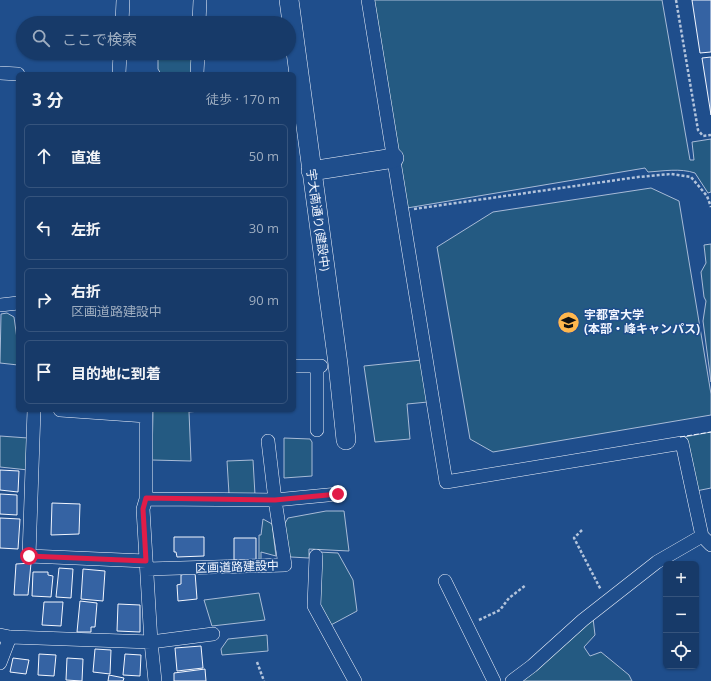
<!DOCTYPE html>
<html lang="ja">
<meta charset="utf-8">
<style>
body{margin:0;font-family:"Open Sans","Noto Sans JP",sans-serif;background:#244571;color:#f1f3f6}
.controls{position:absolute;right:12px;bottom:12px;display:grid;overflow:hidden;border-radius:6px;box-shadow:0 1px 3px #0004}
.controls button{width:36px;height:36px;display:grid;place-items:center;padding:0;border:0;border-bottom:1px solid #36547d;background:#173a69;color:#f1f3f6;font:20px sans-serif}
.stop{position:absolute;width:12px;height:12px;margin:-9px;border:3px solid #e11d48;border-radius:50%;background:#fff}
.stop.end{background:#e11d48;border-color:#fff;box-shadow:0 1px 4px #0008}
.list{margin:0;padding:0;list-style:none}
h2{display:flex;justify-content:space-between;align-items:center;height:52px;margin:0;padding:0 16px;font-size:17px}
h2 small{font-size:13px;font-weight:400;color:#9eadc0}
.list li{display:grid;grid-template-columns:26px 1fr auto;gap:12px;align-items:center;box-sizing:border-box;height:64px;margin:0 8px 8px;padding:0 8px;border:1px solid #36547d;border-radius:6px}
.list b{display:block;font-size:15px;white-space:nowrap}
.list p{margin:0;font-size:13px;white-space:nowrap;color:#9eadc0}
.list em{font-size:13px;font-style:normal;color:#9eadc0}
.icon{flex:none;width:22px;height:22px;fill:none;stroke:currentColor;stroke-width:2;stroke-linecap:round;stroke-linejoin:round}
.map{position:relative;flex:none;width:711px;height:681px;overflow:hidden}
.search{position:absolute;background:#173a69;box-shadow:0 1px 3px #0004;left:16px;top:16px;width:280px;height:44px;display:flex;align-items:center;gap:10px;box-sizing:border-box;padding:0 14px;border-radius:22px;color:#9eadc0;font-size:15px}
.panel{position:absolute;background:#173a69;box-shadow:0 1px 3px #0004;left:16px;top:72px;width:280px;height:340px;border-radius:6px}
.map>svg:first-child{display:block}
</style>
<div class="map">
<svg width="711" height="681" viewBox="0 0 711 681">
<rect width="100%" height="100%" fill="#1f4e8c"/>
<path fill="#245a82" stroke="#a8bbd7" d="M 374,0 L 662,0 L 690,160 L 694,160 L 692,142 L 711,139 L 711,192 L 708,193 L 695,173 C 680,168 664,171 648,172 L 645,168 L 407,208 Z
M 158,53 L 193,53 L 192,74 L 161,74 L 158,69 Z
M 651,188 L 679,201 L 711,394 L 711,415 L 493,452 L 470,439 L 437,247 L 493,212 Z
M 711,244 L 711,382 L 703,321 L 706,301 L 704,297 L 701,272 L 706,263 L 704,245 Z
M 7,313 L 14,317 L 18,346 L 18,365 L 0,363 L 1,314 Z
M 422,360 L 428,402 L 407,404 L 410,439 L 375,442 L 364,366 Z
M 153,410 L 211,410 L 189,412 L 191,461 L 152,460 Z
M 711,432 L 711,488 L 696,491 L 684,437 Z
M 0,436 L 28,438 L 28,470 L 0,467 Z
M 284,438 L 310,439 L 312,442 L 312,476 L 284,478 Z
M 253,460 L 255,495 L 229,494 L 227,461 Z
M 326,511 L 344,511 L 349,551 L 309,549 L 309,558 L 291,557 L 289,555 L 284,525 L 288,518 Z
M 263,519 L 272,524 L 276,556 L 261,552 L 261,561 L 259,561 L 259,535 L 261,535 Z
M 318,552 L 338,553 L 353,580 L 357,611 L 329,626 L 320,608 Z
M 259,593 L 265,620 L 212,626 L 204,600 Z
M 593,618 L 595,635 L 584,647 L 590,656 L 601,652 L 629,675 L 632,681 L 520,681 Z
M 267,635 L 268,651 L 222,655 L 221,649 L 228,639 Z"/>
<path fill="#3563a3" stroke="#f2f6ff" d="M 692,0 L 711,0 L 711,52 L 700,53 Z
M 711,57 L 711,115 L 702,58 Z
M 0,470 L 19,471 L 18,492 L 0,490 Z
M 0,494 L 17,495 L 17,515 L 0,514 Z
M 52,503 L 80,504 L 79,534 L 51,535 Z
M 0,518 L 20,519 L 18,549 L 0,548 Z
M 174,537 L 204,537 L 204,556 L 177,557 L 176,552 L 174,552 Z
M 234,538 L 256,538 L 256,560 L 234,560 Z
M 31,563 L 28,595 L 14,595 L 16,564 Z
M 59,568 L 73,569 L 71,598 L 56,597 Z
M 83,569 L 105,571 L 103,601 L 81,599 Z
M 33,572 L 48,572 L 48,575 L 53,576 L 51,597 L 32,596 Z
M 195,572 L 197,599 L 178,601 L 177,585 L 181,584 L 181,575 Z
M 80,601 L 97,603 L 95,627 L 91,627 L 91,632 L 77,632 Z
M 44,602 L 63,602 L 61,626 L 42,625 Z
M 118,604 L 140,605 L 140,632 L 117,631 Z
M 201,646 L 203,668 L 177,671 L 175,648 Z
M 95,649 L 111,650 L 110,674 L 93,672 Z
M 39,654 L 56,655 L 54,676 L 38,675 Z
M 125,654 L 141,655 L 140,676 L 123,675 Z
M 13,658 L 29,660 L 26,674 L 10,672 Z
M 67,658 L 83,659 L 82,681 L 66,680 Z
M 205,669 L 206,681 L 174,681 L 174,673 Z
M 109,675 L 124,678 L 123,681 L 108,681 Z"/>
<g fill="none" stroke-linecap="round" stroke-linejoin="round">
<defs>
<path id="street" d="M 368,0 L 446,482 L 682,443 L 702,536 L 711,545
M 122,23 L 123,0
M 199,23 L 200,0
M 0,73 L 18,74
M 119,74 L 120,53
M 197,74 L 198,53
M 0,305 L 18,303
M 294,366 L 321,366
M 34,410 L 29,556 L 146,561
M 60,410 L 146,416 L 146,410
M 146,416 L 146,499 L 143,509 L 151,642 L 155,681
M 317,430 L 317,366
M 146,499 L 275,500 L 268,441
M 316,556 L 314,606 L 355,681
M 147,569 L 285,565 L 275,500 L 338,494
M 445,581 L 494,681
M 0,635 L 10,637 L 151,642 L 213,634
M 0,663 L 10,637
M 512,681 L 532,666 L 583,620 L 657,562 L 702,536"/>
<path id="secondary" d="M 289,0 L 338,364 L 346,440
M 311,171 L 394,158"/>
</defs>
<use href="#street" stroke="#f2f6ff" stroke-width="14"/>
<use href="#secondary" stroke="#f2f6ff" stroke-width="20"/>
<path stroke="#b3c4dc" stroke-width="2.5" stroke-dasharray="3 2" stroke-linecap="butt" d="M 676,0 L 698,130 L 703,136 L 711,135
M 414,209 L 638,177 L 671,174 L 691,177 L 707,196 L 711,207
M 582,530 L 574,538 L 601,590
M 479,620 L 500,610 L 509,598 L 526,585
M 257,662 L 264,681"/>
<use href="#street" stroke="#1f4e8c" stroke-width="13"/>
<use href="#secondary" stroke="#1f4e8c" stroke-width="19"/>
<path stroke="#f2f6ff" stroke-width="1" stroke-dasharray="5 2" stroke-linecap="butt" d="M 680,437 L 711,432"/>
</g>
<g fill="none" stroke-linecap="round" stroke-linejoin="round">
<path stroke="#e11d48" stroke-width="5" d="M 29,556 L 146,561 L 143,509 L 146,498 L 275,500 L 338,494"/>
</g>
<defs>
<symbol id="university-disc" viewBox="-11 -11 22 22"><circle r="9.5" fill="#ffb74d" stroke="#1f4e8c"/><path d="M0-5L7-2L0 1L-7-2ZM-4 1L0 2.5L4 1V4Q0 6-4 4Z" fill="#111"/></symbol>
</defs>
<g fill-rule="evenodd">
<use href="#university-disc" x="556" y="310" width="25" height="25"/>
</g>
<g text-anchor="middle" stroke-width="3" stroke-linejoin="round" paint-order="stroke">
<g font-size="12" fill="#f2f6ff" stroke="#1f4e8c">
<text transform="translate(318 220) rotate(82)" y="4">宇大南通り(建設中)</text>
<text transform="translate(237 567) rotate(-2)" y="4">区画道路建設中</text>
</g>
<g font-size="12" font-weight="bold" fill="#f2f6ff" stroke="#1f4e8c" text-anchor="start">
<text x="584" y="319">宇都宮大学<tspan x="584" dy="14">(本部・峰キャンパス)</tspan></text>
</g>
</g>
</svg>
<div class="controls">
<button>+</button>
<button>−</button>
<button><svg class="icon" aria-label="locate" viewBox="0 0 24 24"><circle cx="12" cy="12" r="6"/><path d="M12 2v4M12 18v4M2 12h4M18 12h4"/></svg></button>
</div>
<div class="stop" style="left:29px;top:556px"></div>
<div class="stop end" style="left:338px;top:494px"></div>
<div class="search"><svg class="icon" aria-label="search" viewBox="0 0 24 24"><circle cx="10" cy="10" r="6"/><path d="M15 15l6 6"/></svg>ここで検索</div>
<section class="panel">
<h2>3 分<small>徒歩 · 170 m</small></h2>
<ul class="list">
<li><svg class="icon" aria-label="ahead" viewBox="0 0 24 24"><path d="M12 20V5M6 11l6-6 6 6"/></svg><div><b>直進</b></div><em>50 m</em></li>
<li><svg class="icon" aria-label="left" viewBox="0 0 24 24"><path d="M17 20v-9H6M10 6l-5 5 5 5"/></svg><div><b>左折</b></div><em>30 m</em></li>
<li><svg class="icon" aria-label="right" viewBox="0 0 24 24"><path d="M7 20v-9h11M14 6l5 5-5 5"/></svg><div><b>右折</b><p>区画道路建設中</p></div><em>90 m</em></li>
<li><svg class="icon" aria-label="arrive" viewBox="0 0 24 24"><path d="M6 21V4h12l-3 4 3 4H6"/></svg><div><b>目的地に到着</b></div></li>
</ul>
</section>
</div>
